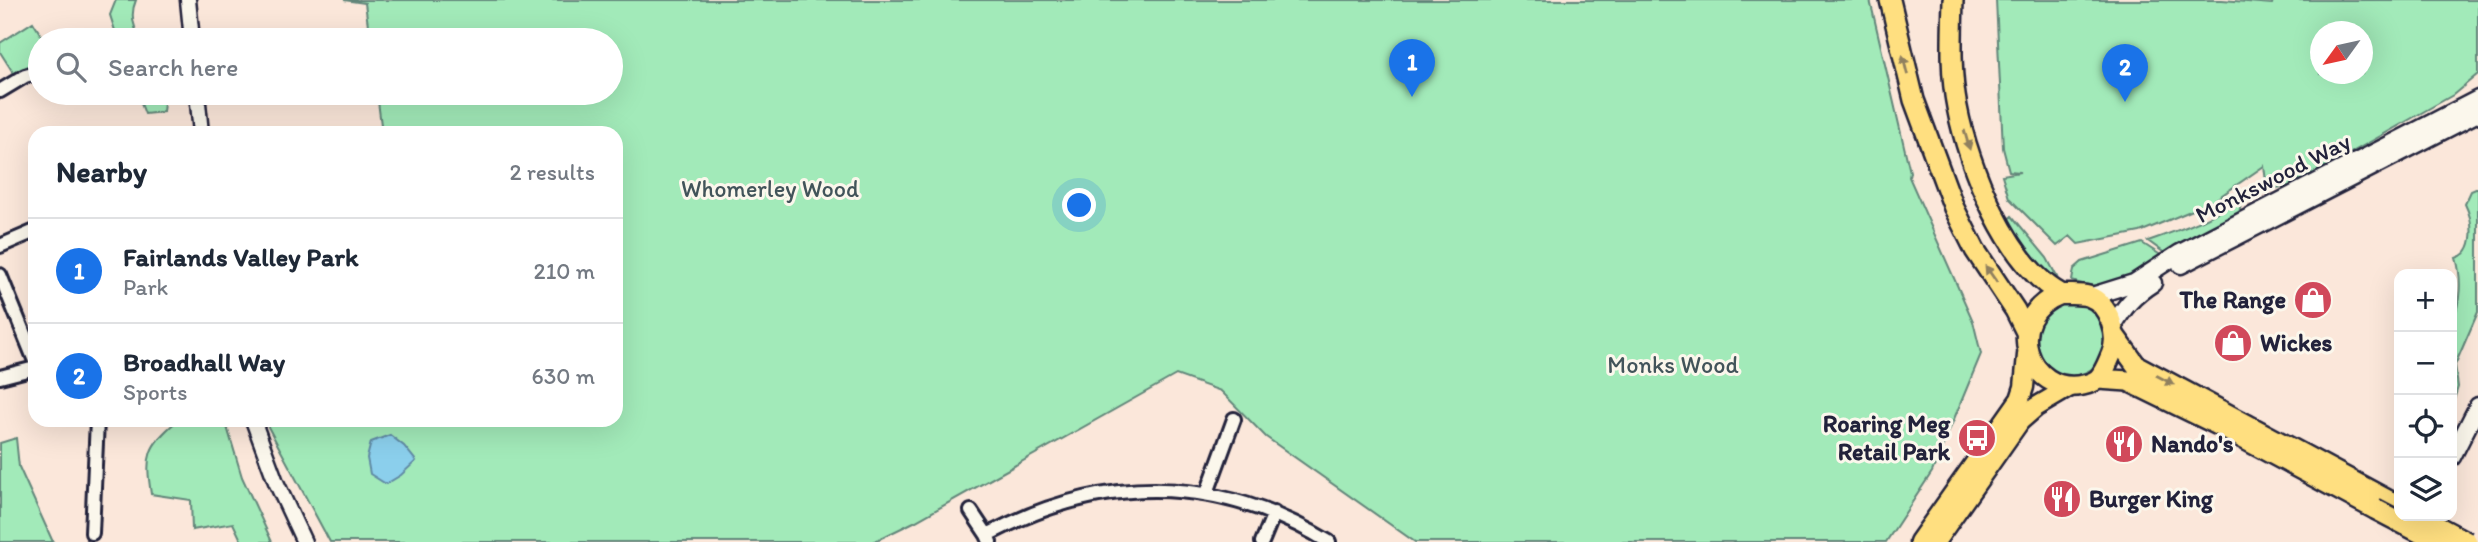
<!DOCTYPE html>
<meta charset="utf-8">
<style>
body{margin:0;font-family:Itim,sans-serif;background:#f6f6f7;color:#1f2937}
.controls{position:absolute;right:21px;bottom:21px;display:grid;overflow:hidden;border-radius:14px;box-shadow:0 7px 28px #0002}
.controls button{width:63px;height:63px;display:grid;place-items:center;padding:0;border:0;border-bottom:2px solid #e0e1e3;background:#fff;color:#1f2937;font:35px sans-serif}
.compass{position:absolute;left:2310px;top:21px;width:63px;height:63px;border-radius:50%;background:#fff;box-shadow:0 7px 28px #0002;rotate:237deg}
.you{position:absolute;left:1080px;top:206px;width:24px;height:24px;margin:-18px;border:5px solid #fff;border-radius:50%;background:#1a73e8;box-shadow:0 0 0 10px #1a73e833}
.badge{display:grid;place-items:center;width:46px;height:46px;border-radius:50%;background:#1a73e8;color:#fff;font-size:23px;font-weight:700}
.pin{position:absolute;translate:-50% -58px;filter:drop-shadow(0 2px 4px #0008)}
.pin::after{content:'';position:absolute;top:37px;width:24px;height:21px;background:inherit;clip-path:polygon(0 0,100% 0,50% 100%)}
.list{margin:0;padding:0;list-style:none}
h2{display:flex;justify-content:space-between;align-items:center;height:91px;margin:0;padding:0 28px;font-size:30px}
h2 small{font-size:23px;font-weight:400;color:#747a83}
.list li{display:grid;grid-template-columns:46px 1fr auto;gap:21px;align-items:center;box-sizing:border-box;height:105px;padding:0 28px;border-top:2px solid #e0e1e3}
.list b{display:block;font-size:26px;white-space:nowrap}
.list p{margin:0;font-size:23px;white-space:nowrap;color:#747a83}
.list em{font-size:23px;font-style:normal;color:#747a83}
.icon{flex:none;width:38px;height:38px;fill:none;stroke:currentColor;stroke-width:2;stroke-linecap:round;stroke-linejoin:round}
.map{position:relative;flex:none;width:2478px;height:542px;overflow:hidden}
.search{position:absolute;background:#fff;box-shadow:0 7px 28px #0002;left:28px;top:28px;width:595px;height:77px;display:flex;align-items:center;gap:18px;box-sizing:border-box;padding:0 24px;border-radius:38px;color:#747a83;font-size:26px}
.panel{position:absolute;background:#fff;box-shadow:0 7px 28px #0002;left:28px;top:126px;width:595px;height:301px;border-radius:21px}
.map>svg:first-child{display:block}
</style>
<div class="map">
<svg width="2478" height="542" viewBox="0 0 2478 542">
<rect width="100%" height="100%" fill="#fbe7da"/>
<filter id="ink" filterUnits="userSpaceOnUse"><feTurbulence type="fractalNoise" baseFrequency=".0143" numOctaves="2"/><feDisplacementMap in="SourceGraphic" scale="14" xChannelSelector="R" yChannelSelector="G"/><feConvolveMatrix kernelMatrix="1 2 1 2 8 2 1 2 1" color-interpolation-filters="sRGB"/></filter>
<g filter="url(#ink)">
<path fill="#a2eab9" stroke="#62867a" stroke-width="2" fill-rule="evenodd" d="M 116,0 L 136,0 C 130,14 133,28 142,40 L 118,40 L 110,15 Z
M 344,0 L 1870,0 L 1910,172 L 1909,177 L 1973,321 L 1981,354 L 1932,472 L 1886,542 L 1415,542 L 1266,437 L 1221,391 L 1176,375 L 916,521 L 873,542 L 330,542 L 267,425 L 266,420 L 616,420 L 616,133 L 382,133 L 377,93 L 611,93 L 611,40 L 370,40 L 365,3 Z
M 1996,0 L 2222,0 L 2272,4 L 2273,0 L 2478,0 L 2478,74 L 2453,95 L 2292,186 L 2267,189 L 2264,166 L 2212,202 L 2140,232 L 2078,244 L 2070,236 L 2057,246 L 2009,198 L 2002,175 L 2020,172 L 2009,171 L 2003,148 ZM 2320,32 L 2362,32 L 2362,74 L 2320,74 Z
M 33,22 L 44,40 L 40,40 L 40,59 L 14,74 L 0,52 L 0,43 Z
M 137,93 L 165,93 L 163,112 L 145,114 Z
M 2478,188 L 2478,312 L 2455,365 L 2458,387 L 2452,406 L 2452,322 C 2461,303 2462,278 2456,258 C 2477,252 2473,220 2465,204 L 2471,191 Z
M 2236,199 L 2241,203 L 2239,214 L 2166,254 L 2148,241 C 2179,230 2211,220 2236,199 Z
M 2012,216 L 2047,258 L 2057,277 L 2048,278 L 2006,221 Z
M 2142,243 L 2165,258 C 2132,275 2110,295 2072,281 L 2074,269 L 2082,262 Z
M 2063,302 C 2095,306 2096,308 2108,337 L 2096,366 C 2082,377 2062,381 2047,368 C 2042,364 2038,355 2034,349 L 2038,319 Z
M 178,420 L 225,420 L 242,477 L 272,542 L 242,542 L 233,523 L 192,530 L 191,500 L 151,494 C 145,456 147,446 178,420 Z
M 16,438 L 19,467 L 53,542 L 0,542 L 0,443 Z"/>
<path fill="#8bcfec" stroke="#618aa5" stroke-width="2" d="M 390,435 L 404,446 L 416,461 L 401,475 L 386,484 L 370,474 L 367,458 L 371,442 Z"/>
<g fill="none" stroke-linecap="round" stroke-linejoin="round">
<defs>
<path id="minor" d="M 0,91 L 25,76 L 40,72
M 0,246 L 35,231
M 0,275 L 35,361
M 0,377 L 35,368
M 1207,493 L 1234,419
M 971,511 L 987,535
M 92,533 L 97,420
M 990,542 L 987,535 C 1102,474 1217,474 1329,542
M 1262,542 L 1274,513"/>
<path id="tertiary" d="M 188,0 L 192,40
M 197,93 L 201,133
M 253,420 L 276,482 L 304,542"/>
<path id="secondary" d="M 2181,265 L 2478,113
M 2089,297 L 2134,283 L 2180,253 L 2478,99
M 2113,326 C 2124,307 2134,295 2153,283
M 2452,457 L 2478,406"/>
<path id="primary" d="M 1919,542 L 2020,399 L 2024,387 L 2027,355
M 1935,542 L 2020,421 L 2036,407 L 2070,387"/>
<path id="trunk" d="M 1890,0 L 1914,100 L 1954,208 L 1975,250 L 2015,310 L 2026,332
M 1953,0 C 1952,36 1950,72 1957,107 C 1968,165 2007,265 2061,294
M 2061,294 C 2069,295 2080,294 2088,296 C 2109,303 2120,336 2111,355 C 2108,362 2104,373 2098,379 C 2094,382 2088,384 2083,385 C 2029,397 1999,317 2061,294 Z
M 2115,336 L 2136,365 L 2399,506
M 2098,379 L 2128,381 L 2218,425 L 2375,509"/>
</defs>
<use href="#minor" stroke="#22223b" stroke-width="18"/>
<use href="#tertiary" stroke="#22223b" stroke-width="19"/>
<use href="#secondary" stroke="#22223b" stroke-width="21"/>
<use href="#primary" stroke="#22223b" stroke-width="23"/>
<use href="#trunk" stroke="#22223b" stroke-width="24"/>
<use href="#minor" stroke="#fbf7ec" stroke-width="12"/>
<use href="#tertiary" stroke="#fbf7ec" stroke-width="14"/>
<use href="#secondary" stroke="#fbf7ec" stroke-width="16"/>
<use href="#primary" stroke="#ffdf80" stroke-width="18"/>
<use href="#trunk" stroke="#ffdf80" stroke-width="19"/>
<defs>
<path id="trunk-bridge" d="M 2375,509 L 2438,542
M 2418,516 L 2467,542"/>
</defs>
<use href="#trunk-bridge" stroke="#22223b" stroke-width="24" stroke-linecap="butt"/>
<use href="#trunk-bridge" stroke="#ffdf80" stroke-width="19"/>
</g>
<defs><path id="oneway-solid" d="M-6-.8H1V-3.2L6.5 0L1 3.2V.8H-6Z" transform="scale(1.75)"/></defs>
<g fill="#90805e">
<use href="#oneway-solid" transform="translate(1905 65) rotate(-104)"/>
<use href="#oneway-solid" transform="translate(1967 140) rotate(74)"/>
<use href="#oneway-solid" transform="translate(1991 274) rotate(-125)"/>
<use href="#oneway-solid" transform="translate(2165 380) rotate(28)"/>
</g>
</g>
<defs>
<symbol id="shop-disc" viewBox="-11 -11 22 22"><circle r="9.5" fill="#d1495b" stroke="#fbf7ec"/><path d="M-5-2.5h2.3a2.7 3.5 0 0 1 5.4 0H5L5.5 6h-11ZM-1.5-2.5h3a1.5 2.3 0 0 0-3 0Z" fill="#fff"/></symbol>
<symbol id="bus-disc" viewBox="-11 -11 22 22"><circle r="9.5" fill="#d1495b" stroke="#fbf7ec"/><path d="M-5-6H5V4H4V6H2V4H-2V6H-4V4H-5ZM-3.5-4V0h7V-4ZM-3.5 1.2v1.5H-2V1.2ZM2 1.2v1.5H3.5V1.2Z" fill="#fff"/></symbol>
<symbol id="restaurant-disc" viewBox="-11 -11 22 22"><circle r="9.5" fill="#d1495b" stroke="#fbf7ec"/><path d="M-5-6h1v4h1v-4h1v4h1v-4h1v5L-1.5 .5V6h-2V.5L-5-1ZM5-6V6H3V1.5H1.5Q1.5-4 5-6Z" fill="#fff"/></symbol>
</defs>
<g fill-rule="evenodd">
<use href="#shop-disc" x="2291" y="278" width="44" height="44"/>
<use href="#shop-disc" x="2211" y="321" width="44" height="44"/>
<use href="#bus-disc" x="1955" y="416" width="44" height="44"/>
<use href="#restaurant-disc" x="2102" y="422" width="44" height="44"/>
<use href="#restaurant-disc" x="2040" y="477" width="44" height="44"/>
</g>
<g text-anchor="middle" stroke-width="6" stroke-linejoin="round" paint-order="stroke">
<g font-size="24" fill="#22223b" stroke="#fbf7ec">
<text transform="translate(2273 178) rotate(-27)" y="8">Monkswood Way</text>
</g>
<g font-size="24" fill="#42545a" stroke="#fbf7ec">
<text x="770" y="197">Whomerley Wood</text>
<text x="1673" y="373">Monks Wood</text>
</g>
<g font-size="24" font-weight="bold" fill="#22223b" stroke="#fbf7ec" text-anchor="start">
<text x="2286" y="308" text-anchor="end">The Range</text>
<text x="2260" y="351">Wickes</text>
<text x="1950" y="432" text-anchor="end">Roaring Meg<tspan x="1950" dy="28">Retail Park</tspan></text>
<text x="2151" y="452">Nando's</text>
<text x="2089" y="507">Burger King</text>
</g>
</g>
</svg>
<div class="controls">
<button>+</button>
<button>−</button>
<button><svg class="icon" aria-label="locate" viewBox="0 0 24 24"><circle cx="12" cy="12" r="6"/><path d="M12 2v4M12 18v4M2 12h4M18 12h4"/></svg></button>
<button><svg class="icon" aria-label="layers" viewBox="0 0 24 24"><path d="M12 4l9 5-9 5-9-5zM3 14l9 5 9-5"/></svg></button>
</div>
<svg class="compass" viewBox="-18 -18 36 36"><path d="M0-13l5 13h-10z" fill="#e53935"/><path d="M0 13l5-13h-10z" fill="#747a83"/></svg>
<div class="you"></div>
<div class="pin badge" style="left:1412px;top:97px">1</div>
<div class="pin badge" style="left:2125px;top:102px">2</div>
<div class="search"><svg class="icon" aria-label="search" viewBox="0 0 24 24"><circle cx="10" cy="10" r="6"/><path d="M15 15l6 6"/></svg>Search here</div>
<section class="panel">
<h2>Nearby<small>2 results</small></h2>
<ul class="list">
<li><span class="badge">1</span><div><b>Fairlands Valley Park</b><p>Park</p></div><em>210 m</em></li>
<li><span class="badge">2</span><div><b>Broadhall Way</b><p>Sports</p></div><em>630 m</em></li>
</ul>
</section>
</div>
